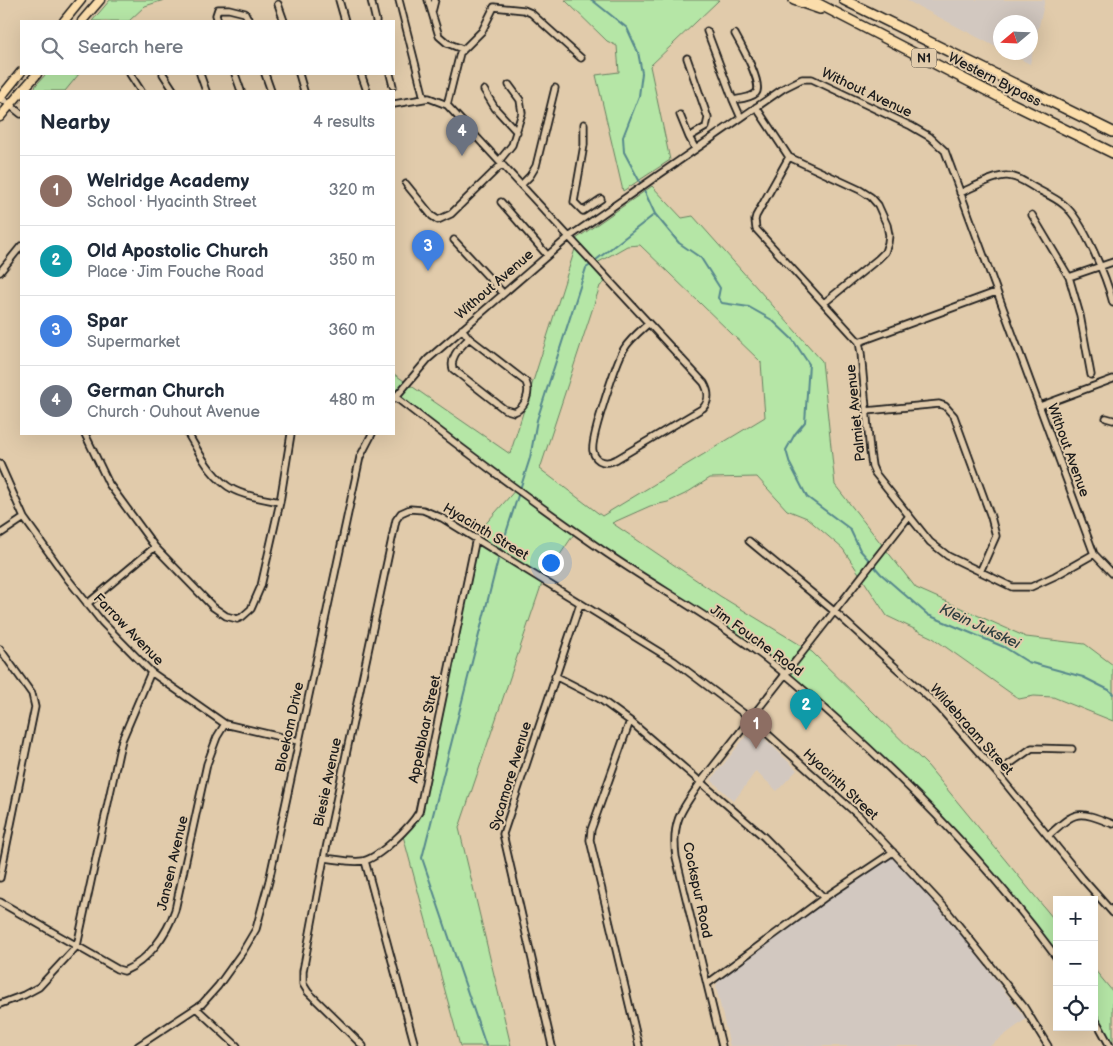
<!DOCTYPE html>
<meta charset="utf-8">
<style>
body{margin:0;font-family:"Balsamiq Sans",sans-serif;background:#f6f6f7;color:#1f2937}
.controls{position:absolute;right:15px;bottom:15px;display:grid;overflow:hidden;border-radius:0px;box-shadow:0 5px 20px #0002}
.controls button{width:45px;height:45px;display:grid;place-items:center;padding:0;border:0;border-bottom:1px solid #e0e1e3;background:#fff;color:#1f2937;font:25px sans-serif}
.compass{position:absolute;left:993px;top:15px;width:45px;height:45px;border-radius:50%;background:#fff;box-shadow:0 5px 20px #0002;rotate:251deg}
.you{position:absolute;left:550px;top:562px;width:18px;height:18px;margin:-12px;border:4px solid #fff;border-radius:50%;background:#1a73e8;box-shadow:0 0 0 8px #1a73e833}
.badge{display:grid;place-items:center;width:32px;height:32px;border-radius:50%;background:#2563eb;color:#fff;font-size:16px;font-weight:700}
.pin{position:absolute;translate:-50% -41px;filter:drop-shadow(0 1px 2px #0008)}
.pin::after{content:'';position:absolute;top:26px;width:18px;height:15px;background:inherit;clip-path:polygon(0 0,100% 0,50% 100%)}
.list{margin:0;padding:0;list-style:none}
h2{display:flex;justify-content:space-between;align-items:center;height:65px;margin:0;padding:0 20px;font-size:21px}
h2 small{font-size:16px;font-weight:400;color:#747a83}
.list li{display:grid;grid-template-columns:32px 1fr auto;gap:15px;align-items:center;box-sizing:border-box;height:70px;padding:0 20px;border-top:1px solid #e0e1e3}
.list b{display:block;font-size:19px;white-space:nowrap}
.list p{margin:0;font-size:16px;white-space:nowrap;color:#747a83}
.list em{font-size:16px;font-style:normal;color:#747a83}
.icon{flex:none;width:28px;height:28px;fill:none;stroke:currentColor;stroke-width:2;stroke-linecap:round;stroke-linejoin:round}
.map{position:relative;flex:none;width:1113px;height:1046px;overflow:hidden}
.search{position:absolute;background:#fff;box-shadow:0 5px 20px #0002;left:20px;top:20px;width:375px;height:55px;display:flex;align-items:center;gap:12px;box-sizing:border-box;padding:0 18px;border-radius:0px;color:#747a83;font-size:19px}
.panel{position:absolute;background:#fff;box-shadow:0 5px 20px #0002;left:20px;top:90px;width:375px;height:345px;border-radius:0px}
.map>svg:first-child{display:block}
</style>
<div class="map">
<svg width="1113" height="1046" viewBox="0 0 1113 1046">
<rect width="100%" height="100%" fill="#e1cbab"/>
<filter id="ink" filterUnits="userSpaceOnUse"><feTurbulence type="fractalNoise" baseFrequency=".02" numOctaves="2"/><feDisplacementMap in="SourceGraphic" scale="10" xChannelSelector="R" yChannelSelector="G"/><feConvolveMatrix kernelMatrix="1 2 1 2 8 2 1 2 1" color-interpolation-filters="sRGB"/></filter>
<g filter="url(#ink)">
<path fill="#d2c8c0" d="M 906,0 L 1045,0 L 1030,64 L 1008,53 L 1030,52 L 1030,22 L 1000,22 L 1000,49 Z
M 753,727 L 797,770 L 777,791 L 756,771 L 734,801 L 711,780 Z
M 885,853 L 892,856 L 925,892 L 956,928 L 1026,1019 L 990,1046 L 730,1046 L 716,987 L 719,977 Z"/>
<path fill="#b5e6a6" stroke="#688161" d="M 110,0 L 164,0 L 145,6 L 129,21 L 92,21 Z
M 565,0 L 719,0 L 650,66 L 670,160 L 623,191 L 596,75 L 619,72 L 617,46 L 607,41 Z
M 46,74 L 79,74 L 65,91 L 34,91 L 36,85 Z
M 652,186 L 682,218 L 693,216 L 822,361 L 835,485 L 916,588 L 1026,637 L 1085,644 L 1113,665 L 1113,721 L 1053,697 L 1034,696 L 1019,699 L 933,638 L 887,616 L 843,549 L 807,518 L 787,510 L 757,477 L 710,478 L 685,494 L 668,502 L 650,506 L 612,523 L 720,596 L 812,652 L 928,766 L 1057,923 L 1057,956 L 1023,913 L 882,759 L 759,653 L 576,531 L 543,580 L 459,828 L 511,1046 L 460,1046 L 402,832 L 417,811 L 474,537 L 517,488 L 394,396 L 394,374 L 510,454 L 575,249 L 605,282 L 600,286 L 540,469 L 602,516 L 765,417 L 761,362 L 640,245 L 627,246 L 597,263 L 576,239 Z
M 1094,969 L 1113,992 L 1113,1046 L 1110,1046 L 1094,1017 Z"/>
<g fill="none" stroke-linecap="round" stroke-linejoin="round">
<path stroke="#57888c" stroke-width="2" d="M 592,0 L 627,28 L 638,52 L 642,73 L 639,96 L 623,137 L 624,152 L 641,184
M 643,188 L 655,214 L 679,243 L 701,258 L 720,288 L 718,298 L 722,303 L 749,307 L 772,320 L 793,340 L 809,364 L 805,422 L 795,434 L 786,450 L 790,464 L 807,497 L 850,529 L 860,550 L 881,574 L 928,615 L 1004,647 L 1028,662 L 1083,677 L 1109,690 L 1113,694
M 596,260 L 655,214
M 500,552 L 530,458 L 537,420 L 586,268 L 589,266
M 486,1046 L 422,858 L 499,556"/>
<defs>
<path id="minor" d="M 339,0 L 345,21
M 371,0 L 376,21
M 399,0 L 424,98
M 428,0 L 439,36 L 447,43 L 462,49
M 278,4 L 284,21
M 432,12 L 435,0
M 218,21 L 216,15 L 218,9 L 229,9 L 245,13 L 249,21
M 707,31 L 733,100 L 741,118
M 687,58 L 708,118 L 706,127 L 689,137 L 695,148
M 130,74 L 141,91
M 163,74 L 174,91
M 200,74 L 206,91
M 235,74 L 241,91
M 265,74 L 271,91
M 299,74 L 304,91
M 361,74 L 367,91
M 390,74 L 393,86
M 484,90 L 495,108 L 517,132
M 0,97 L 21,114
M 733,100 C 739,99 751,98 756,93 C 764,85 740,43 735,34
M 394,104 L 429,98 L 447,105 L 704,383 C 709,392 710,400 703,408 L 617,459 C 608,464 596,464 593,451 C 590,440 617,360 624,349 C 630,339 640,331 648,324
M 447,105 L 460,53 L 482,31 L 494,7 L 524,10 L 531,13 L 581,58
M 756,107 L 789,157 L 860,190 L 871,197 L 878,205 L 887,225 L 889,235 L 888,243 L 885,252 L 878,259 L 824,303
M 680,115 L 689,137
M 584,124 L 584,145 L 574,202 L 583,211 L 601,199
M 789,157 L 756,216 L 755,220 L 756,229 L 859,342 L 861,353 L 870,452 L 872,466 L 875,473 L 930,542 L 948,556 L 1012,587 L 1031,587 L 1055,576 L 1094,554
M 499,161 L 512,145 L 522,113 L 520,100 L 509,85
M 406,184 L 432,216 L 438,220 L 451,214 L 502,164
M 521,185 L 530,176 L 536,166 L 555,88
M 960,193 C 972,188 995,175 1007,176 C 1017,176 1026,183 1035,188 C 1044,193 1056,198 1064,205 C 1083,220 1107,279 1113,303
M 501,202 L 547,255
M 1032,215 L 1069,277 L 1080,315 L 1091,375
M 454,240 L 503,293
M 0,272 L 21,246
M 1069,277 L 1113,262
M 462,329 L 469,338 L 526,382 C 531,393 525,408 514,412 L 504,409 L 453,369 C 449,356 462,346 469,338
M 859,342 L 996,292
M 394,396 C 462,449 531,501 602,550 C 654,586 710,616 760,654 C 788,675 814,699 840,722 C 920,794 994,872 1057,958
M 394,399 L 428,359 L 569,237 L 784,88 L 802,79 L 812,79 L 911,126 L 930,137 L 945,151 L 1094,554 L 1113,574
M 1040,406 L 1113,379
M 866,411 L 939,404 L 945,406 L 954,416 L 991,517 L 996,536 L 980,572
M 1106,418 L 1113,420
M 85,434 L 109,484 L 155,547 L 213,607 L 226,616 L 237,619 L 242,617 L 251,609 L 261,586 L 280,502 L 291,434
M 188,434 C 200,454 212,479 234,490 C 248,497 265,499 280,502
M 0,464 L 24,518 L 67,578 L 102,622 L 151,672 L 225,724 L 298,741
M 0,534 L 24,518
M 749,541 L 835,612 L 939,707 L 997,773 L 1082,878 L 1113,913
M 87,604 L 155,547
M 0,649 L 32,694 L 35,707 L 0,878
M 555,676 L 600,699 L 630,721 L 764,837 L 824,898
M 630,721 L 591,830 L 590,840 L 639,1046
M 997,773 L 1032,748 L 1072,749
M 1048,836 C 1077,810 1076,810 1113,824
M 324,858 C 336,859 351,863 363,861 C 379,858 411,826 419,812 L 476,538
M 365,861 L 415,1046
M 0,902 L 117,969 L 124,971 C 148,961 167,934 175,910 L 207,764 L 217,737 L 225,724
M 707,984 L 824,898 L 893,852
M 0,1004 L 24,995 L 39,987 L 77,946 L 119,752 L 122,740 L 151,672
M 196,1008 L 237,1046
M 1094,1017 L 1110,1046
M 138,1046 L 202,1004 L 218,986 L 243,951 L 256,929 L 269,881 L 360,457 L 372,434
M 363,1046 L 308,992 L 303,984 L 303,971 L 324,858 L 396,520 L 401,513 L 410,509 L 423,510 L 442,518 L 674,661 L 751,719 L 859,816 L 944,907 L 1024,1007 L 1048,1046
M 552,1046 L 503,834 L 580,604
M 722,1046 L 676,857 C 671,821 682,809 701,782 L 909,516"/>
<path id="major" d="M 64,21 L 81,0
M 82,21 L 100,0
M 22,91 L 37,74
M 0,98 L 21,72
M 0,117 L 21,92"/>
<path id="highway" d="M 794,0 L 820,9
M 811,0 L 1007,101 L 1113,153
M 844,0 L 1113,132"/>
</defs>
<use href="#minor" stroke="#1c1c1c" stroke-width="9"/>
<use href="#major" stroke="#1c1c1c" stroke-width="11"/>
<use href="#highway" stroke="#1c1c1c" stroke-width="12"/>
<use href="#minor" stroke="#e1cbab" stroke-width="5.5"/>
<use href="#major" stroke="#fbddab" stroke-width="8"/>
<use href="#highway" stroke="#fbddab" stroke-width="9"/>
</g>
</g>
<g text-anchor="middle" stroke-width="4" stroke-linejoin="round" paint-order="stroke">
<rect fill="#e1cbab" stroke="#575047" stroke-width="1" x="911.5" y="48.5" width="25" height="19" rx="4"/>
<g font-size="12" font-weight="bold" fill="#1c1c1c">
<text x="924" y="62">N1</text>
</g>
<g font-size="14" fill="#1c1c1c" stroke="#e1cbab">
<text transform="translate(995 79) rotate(27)" y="5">Western Bypass</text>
<text transform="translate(867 92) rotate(25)" y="5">Without Avenue</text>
<text transform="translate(494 284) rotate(-41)" y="5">Without Avenue</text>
<text transform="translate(855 413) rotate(-96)" y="5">Palmiet Avenue</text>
<text transform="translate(1069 450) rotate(70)" y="5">Without Avenue</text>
<text transform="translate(486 531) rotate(31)" y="5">Hyacinth Street</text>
<text transform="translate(129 629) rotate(46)" y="5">Farrow Avenue</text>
<text transform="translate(757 640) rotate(36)" y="5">Jim Fouche Road</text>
<text transform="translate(289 727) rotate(-78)" y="5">Bloekom Drive</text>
<text transform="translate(424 729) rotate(-78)" y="5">Appelblaar Street</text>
<text transform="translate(972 729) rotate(48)" y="5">Wildebraam Street</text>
<text transform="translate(510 776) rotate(-73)" y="5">Sycamore Avenue</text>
<text transform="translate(327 782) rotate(-78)" y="5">Biesie Avenue</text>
<text transform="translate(841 784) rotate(43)" y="5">Hyacinth Street</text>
<text transform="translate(172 863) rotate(-77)" y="5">Jansen Avenue</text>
<text transform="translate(698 890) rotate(78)" y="5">Cockspur Road</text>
</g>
<g font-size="15" font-style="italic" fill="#304041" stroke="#e1cbab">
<text transform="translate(980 626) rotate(25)" y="5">Klein Jukskei</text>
</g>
</g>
</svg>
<div class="controls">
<button>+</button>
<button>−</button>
<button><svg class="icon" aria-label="locate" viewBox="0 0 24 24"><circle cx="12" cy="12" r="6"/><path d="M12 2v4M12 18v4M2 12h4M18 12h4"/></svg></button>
</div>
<svg class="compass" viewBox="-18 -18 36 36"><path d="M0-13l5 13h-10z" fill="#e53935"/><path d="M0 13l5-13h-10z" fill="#747a83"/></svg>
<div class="you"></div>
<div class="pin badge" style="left:756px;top:749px;background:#8d6e63">1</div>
<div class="pin badge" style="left:806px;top:730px;background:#0f9aa8">2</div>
<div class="pin badge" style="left:428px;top:271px;background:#3f7fe0">3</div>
<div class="pin badge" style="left:462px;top:156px;background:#6b7280">4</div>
<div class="search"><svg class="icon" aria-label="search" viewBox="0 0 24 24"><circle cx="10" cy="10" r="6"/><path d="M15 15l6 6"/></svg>Search here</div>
<section class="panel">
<h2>Nearby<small>4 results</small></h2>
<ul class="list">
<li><span class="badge" style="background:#8d6e63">1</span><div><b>Welridge Academy</b><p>School · Hyacinth Street</p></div><em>320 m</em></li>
<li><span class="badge" style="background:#0f9aa8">2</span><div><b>Old Apostolic Church</b><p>Place · Jim Fouche Road</p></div><em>350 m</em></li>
<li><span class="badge" style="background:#3f7fe0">3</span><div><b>Spar</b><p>Supermarket</p></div><em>360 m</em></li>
<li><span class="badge" style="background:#6b7280">4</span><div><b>German Church</b><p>Church · Ouhout Avenue</p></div><em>480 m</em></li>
</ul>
</section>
</div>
